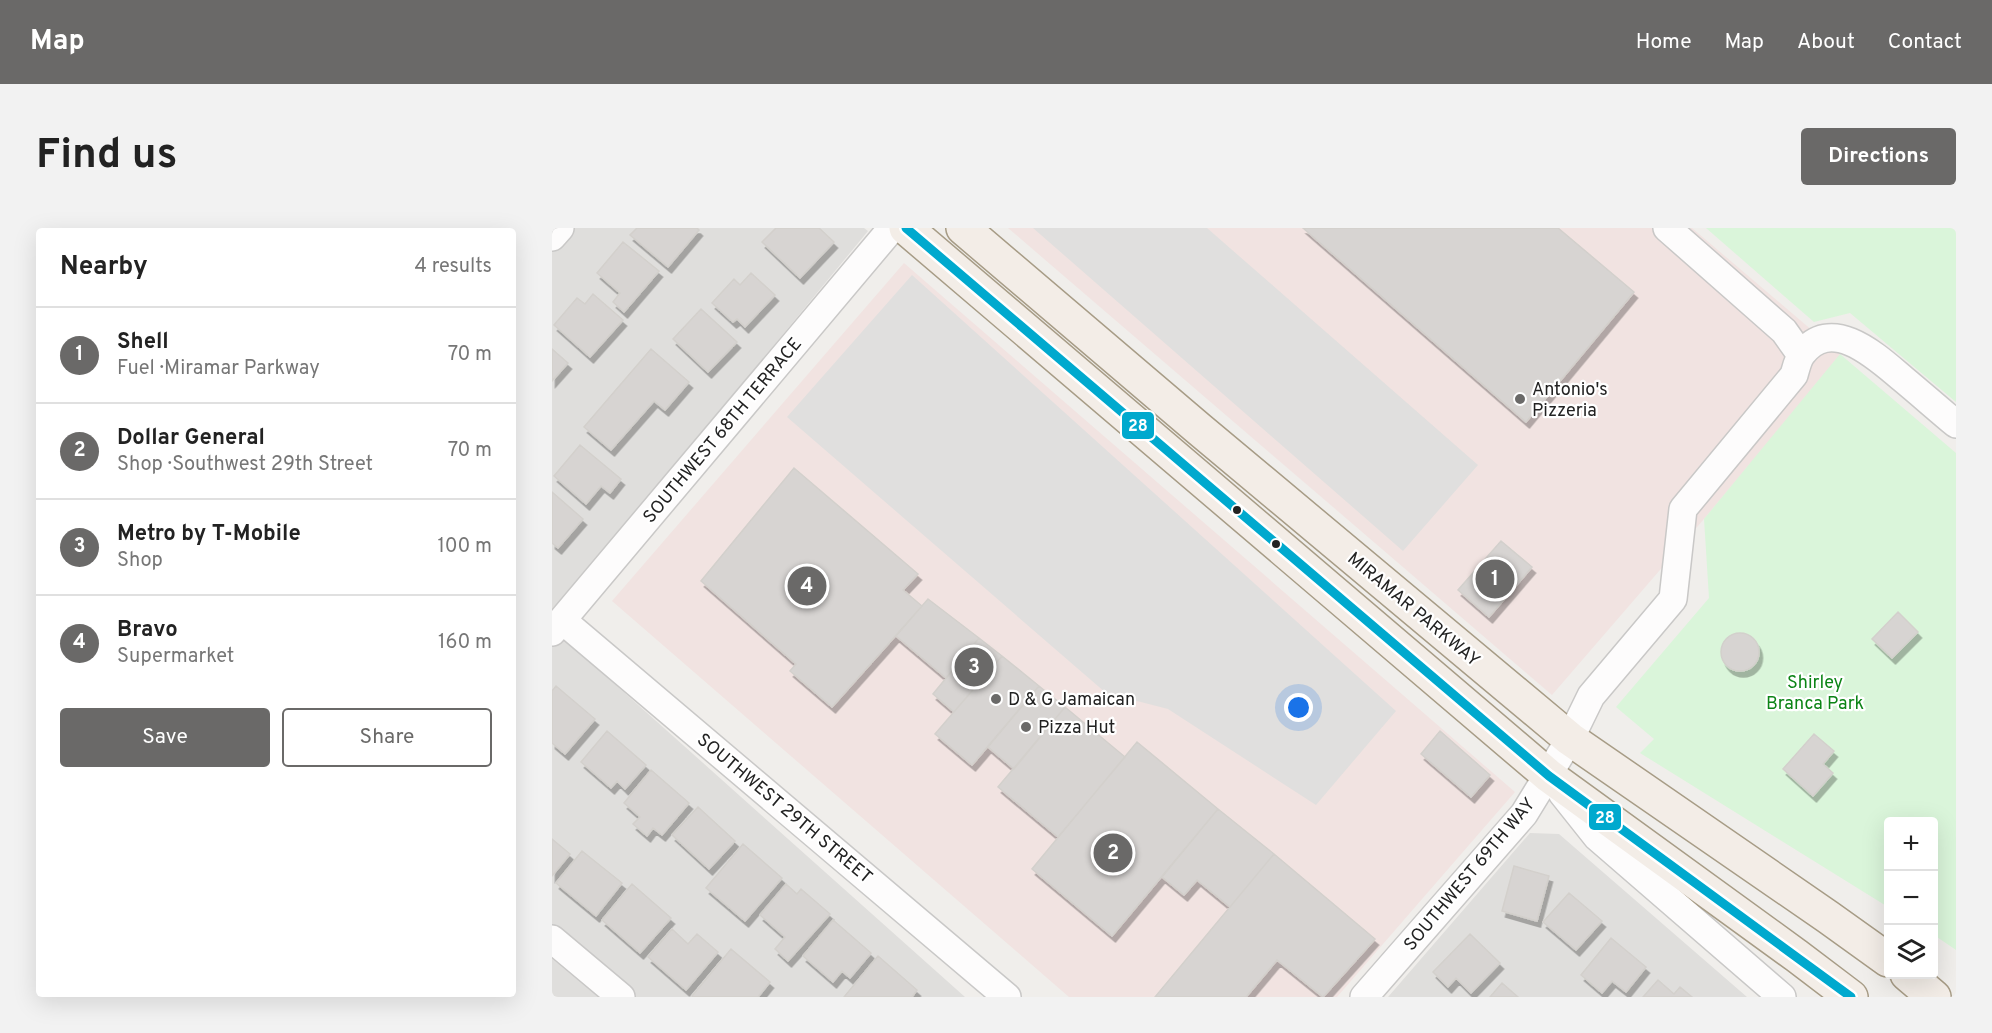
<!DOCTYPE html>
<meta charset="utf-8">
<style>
body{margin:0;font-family:Overpass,sans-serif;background:#f2f2f2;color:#222}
.controls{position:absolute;right:18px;bottom:18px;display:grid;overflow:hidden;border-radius:6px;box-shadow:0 6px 24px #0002}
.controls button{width:54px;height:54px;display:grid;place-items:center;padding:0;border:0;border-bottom:2px solid #e0e0e0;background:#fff;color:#222;font:30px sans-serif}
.you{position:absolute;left:747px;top:480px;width:21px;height:21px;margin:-15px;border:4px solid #fff;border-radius:50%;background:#1a73e8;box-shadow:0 0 0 9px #1a73e833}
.badge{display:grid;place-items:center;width:39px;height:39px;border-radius:50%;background:#6a6968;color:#fff;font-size:20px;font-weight:700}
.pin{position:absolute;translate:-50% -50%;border:3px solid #fff;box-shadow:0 2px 6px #0006}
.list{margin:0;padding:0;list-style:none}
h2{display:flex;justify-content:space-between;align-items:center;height:78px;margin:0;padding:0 24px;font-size:26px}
h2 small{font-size:20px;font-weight:400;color:#767676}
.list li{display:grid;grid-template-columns:39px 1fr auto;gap:18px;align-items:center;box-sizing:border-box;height:96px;padding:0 24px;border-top:2px solid #e0e0e0}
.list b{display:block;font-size:22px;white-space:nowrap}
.list p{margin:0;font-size:20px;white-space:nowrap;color:#767676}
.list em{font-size:20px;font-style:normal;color:#767676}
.actions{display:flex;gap:12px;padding:18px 24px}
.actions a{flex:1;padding:14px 0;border:2px solid #6a6968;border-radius:6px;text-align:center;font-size:21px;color:#6a6968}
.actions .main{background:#6a6968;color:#fff}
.icon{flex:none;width:33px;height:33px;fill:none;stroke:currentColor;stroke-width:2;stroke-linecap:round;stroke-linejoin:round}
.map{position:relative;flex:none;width:1404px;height:769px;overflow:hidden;border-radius:6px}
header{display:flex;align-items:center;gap:36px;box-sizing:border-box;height:84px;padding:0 30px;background:#6a6968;color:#fff}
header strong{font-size:28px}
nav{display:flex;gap:33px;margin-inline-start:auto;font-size:21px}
.intro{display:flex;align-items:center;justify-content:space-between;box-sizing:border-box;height:144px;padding:0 36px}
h1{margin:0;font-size:42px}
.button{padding:15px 27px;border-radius:6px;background:#6a6968;color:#fff;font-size:21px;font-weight:700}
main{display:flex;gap:36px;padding:0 36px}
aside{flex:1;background:#fff;border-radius:6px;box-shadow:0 6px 24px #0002}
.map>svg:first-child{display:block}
</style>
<header>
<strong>Map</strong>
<nav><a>Home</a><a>Map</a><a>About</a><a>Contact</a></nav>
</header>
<div class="intro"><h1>Find us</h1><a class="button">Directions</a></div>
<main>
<aside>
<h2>Nearby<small>4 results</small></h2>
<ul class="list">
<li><span class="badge">1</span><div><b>Shell</b><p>Fuel · Miramar Parkway</p></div><em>70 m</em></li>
<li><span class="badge">2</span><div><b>Dollar General</b><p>Shop · Southwest 29th Street</p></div><em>70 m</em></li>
<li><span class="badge">3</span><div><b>Metro by T-Mobile</b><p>Shop</p></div><em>100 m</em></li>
<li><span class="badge">4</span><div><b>Bravo</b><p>Supermarket</p></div><em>160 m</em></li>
</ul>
<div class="actions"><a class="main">Save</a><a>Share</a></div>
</aside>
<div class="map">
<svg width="1404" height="769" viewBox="0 0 1404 769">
<defs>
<filter id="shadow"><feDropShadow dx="3.5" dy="6" stdDeviation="0" flood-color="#0004"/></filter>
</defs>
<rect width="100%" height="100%" fill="#f0eeeb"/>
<path fill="#dfdedc" d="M 0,0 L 312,0 L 316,3 L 0,387 Z
M 0,400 L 413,769 L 0,769 Z
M 978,605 L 1007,606 L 1195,769 L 836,769 Z"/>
<path fill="#f1e3e1" d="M 456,0 L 1140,0 L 1289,127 L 1152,291 L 1000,467 Z
M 352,35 L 963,564 L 785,769 L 517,769 L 60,373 Z"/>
<path fill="#daf5da" d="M 1154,0 L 1404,0 L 1404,174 L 1298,85 L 1262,94 Z
M 1288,126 L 1404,225 L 1404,722 L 1382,707 L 1382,594 L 1336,594 L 1336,679 L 1088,525 L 1102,511 L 1064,479 L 1157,370 L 1152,291 Z"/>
<path fill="#e0dfde" d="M 481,0 L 655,0 L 926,237 L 851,323 Z
M 360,47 L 844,483 L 764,577 L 616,481 L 554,465 L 235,189 Z"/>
<path fill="#d7d4d2" stroke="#d3d0cc" stroke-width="1.5" filter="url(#shadow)" d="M 85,0 L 145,0 L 147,2 L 116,39 L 78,7 Z
M 224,0 L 267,0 L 282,14 L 248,50 L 210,14 Z
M 751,0 L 1006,0 L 1082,64 L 974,194 Z
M 71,14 L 107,43 L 72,84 L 61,74 L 68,65 L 45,45 Z
M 199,45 L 223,67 L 193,99 L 185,91 L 181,94 L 160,75 L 182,51 L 188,57 Z
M 41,66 L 71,92 L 38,129 L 2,97 L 25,70 L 33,76 Z
M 149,81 L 185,114 L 156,144 L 121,111 Z
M 0,121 L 16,135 L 0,153 Z
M 99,121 L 137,154 L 113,182 L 102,173 L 59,222 L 32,199 Z
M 28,217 L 69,251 L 58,265 L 49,258 L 34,276 L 2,248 Z
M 242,240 L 366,346 L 351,362 L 370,378 L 280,479 L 238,443 L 244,436 L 149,353 Z
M 0,264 L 31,291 L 6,320 L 0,315 Z
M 949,313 L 980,339 L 937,389 L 906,362 Z
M 376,371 L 427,410 L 394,450 L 344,408 Z
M 1346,384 L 1366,404 L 1340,430 L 1320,411 Z
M1169 424a19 19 0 1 1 38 0a19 19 0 1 1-38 0Z
M 427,410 L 450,428 L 402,484 L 381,466 Z
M 450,428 L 487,458 L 420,537 L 383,506 Z
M 4,458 L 43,491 L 13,526 L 0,515 L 0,463 Z
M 487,458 L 513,479 L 462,541 L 436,519 Z
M 513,479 L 573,529 L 506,609 L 446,559 Z
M 55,503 L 94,537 L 73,561 L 65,553 L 59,560 L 29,534 Z
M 888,503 L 938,547 L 919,569 L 869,526 Z
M 1262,506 L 1282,523 L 1271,536 L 1281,545 L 1261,568 L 1231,541 Z
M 585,514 L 666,581 L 560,708 L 480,641 Z
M 99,542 L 137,575 L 110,607 L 101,600 L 95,608 L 81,596 L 88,589 L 72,575 Z
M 146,579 L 183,613 L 157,641 L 120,607 Z
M 666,581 L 722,626 L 678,679 L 645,652 L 632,667 L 610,649 Z
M 0,611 L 18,626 L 0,648 Z
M 191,616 L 230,650 L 193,693 L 154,660 Z
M 30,623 L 70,655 L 44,688 L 4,655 Z
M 722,626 L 823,711 L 771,769 L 725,732 L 694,769 L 603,769 Z
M 962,638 L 997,648 L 985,693 L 950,683 Z
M 80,656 L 119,690 L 88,725 L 50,692 Z
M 234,656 L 245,666 L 249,661 L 278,686 L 236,733 L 223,721 L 233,709 L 208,687 Z
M 1017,665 L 1050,693 L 1024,722 L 991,694 Z
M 281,692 L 319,725 L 298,750 L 290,743 L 281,754 L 251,728 Z
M 120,701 L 136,716 L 145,706 L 166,724 L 134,762 L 96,729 Z
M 918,706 L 948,735 L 919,765 L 904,750 L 896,759 L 881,744 Z
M 1059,710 L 1094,739 L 1074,764 L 1060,753 L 1050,765 L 1029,747 Z
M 179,721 L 218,754 L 206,769 L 141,769 L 140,768 Z
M 326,728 L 365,762 L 360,769 L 292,769 Z
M 1106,752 L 1122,766 L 1128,759 L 1140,769 L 1091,769 Z
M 950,755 L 966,769 L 938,769 Z"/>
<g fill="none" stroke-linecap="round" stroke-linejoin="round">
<defs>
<path id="minor" d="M 1115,0 L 1232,103 L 1249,127
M 0,9 L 8,0
M 10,392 L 455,769
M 0,404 L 340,0
M 1010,565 L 1045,609 L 1230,769
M 0,711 L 69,769
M 812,769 L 972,586 L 1018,511 L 1039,468 L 1121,371 L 1131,281 L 1242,147 C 1244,140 1246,131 1250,126 C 1280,86 1326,130 1351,151 C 1369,166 1386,181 1404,196"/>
<path id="major" d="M 354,0 L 997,548 L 1245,728 L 1299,769
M 411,0 L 647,201 L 1018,511 L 1276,689 L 1336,732
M 1355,746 L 1382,769"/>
</defs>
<use href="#minor" stroke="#c9c8c7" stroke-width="30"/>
<use href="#major" stroke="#a79c86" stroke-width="36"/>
<use href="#minor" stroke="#fdfcfc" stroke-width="27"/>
<use href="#major" stroke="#f3ede7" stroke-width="33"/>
<defs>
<path id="bus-1" d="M 354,0 L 997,548 L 1299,769"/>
</defs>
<use href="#bus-1" stroke="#fff" stroke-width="14"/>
<use href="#bus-1" stroke="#00a9ce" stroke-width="9"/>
</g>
<g fill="#6a6968" stroke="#fff" stroke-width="2">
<circle cx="968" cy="171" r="6"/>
<circle cx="444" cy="471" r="6"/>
<circle cx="474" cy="499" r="6"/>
</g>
<g fill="#222" stroke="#fff" stroke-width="2">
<circle cx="685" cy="282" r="5"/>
<circle cx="724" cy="316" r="5"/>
</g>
<g text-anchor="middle" stroke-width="4.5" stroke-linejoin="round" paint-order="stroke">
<g font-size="18" fill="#222" stroke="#fff" text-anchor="start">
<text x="980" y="167">Antonio's<tspan x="980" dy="21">Pizzeria</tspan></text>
<text x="456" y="477">D &amp; G Jamaican</text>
<text x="486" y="505">Pizza Hut</text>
</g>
<g font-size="18" fill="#222" stroke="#fff">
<text transform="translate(170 202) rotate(-50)" y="6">SOUTHWEST 68TH TERRACE</text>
<text transform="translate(862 381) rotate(40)" y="6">MIRAMAR PARKWAY</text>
<text transform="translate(233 580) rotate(40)" y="6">SOUTHWEST 29TH STREET</text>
<text transform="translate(917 646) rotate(-50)" y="6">SOUTHWEST 69TH WAY</text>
</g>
<g font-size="18" fill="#0c8416" stroke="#fff">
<text x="1263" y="460">Shirley<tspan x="1263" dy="21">Branca Park</tspan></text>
</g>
</g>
<g stroke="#fff" stroke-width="2">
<rect x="569" y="183" width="34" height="29" rx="6" fill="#00a9ce"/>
<rect x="1036" y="575" width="34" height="28" rx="6" fill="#00a9ce"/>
</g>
<g font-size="16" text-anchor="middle" font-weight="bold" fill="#fff">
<text x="586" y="203">28</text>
<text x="1053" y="595">28</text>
</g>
</svg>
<div class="controls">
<button>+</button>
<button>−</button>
<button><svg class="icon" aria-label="layers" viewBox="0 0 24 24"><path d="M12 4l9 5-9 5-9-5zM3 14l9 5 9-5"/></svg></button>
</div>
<div class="you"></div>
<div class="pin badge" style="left:943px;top:351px">1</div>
<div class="pin badge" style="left:561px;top:625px">2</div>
<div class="pin badge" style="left:422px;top:439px">3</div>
<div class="pin badge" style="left:255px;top:358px">4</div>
</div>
</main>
